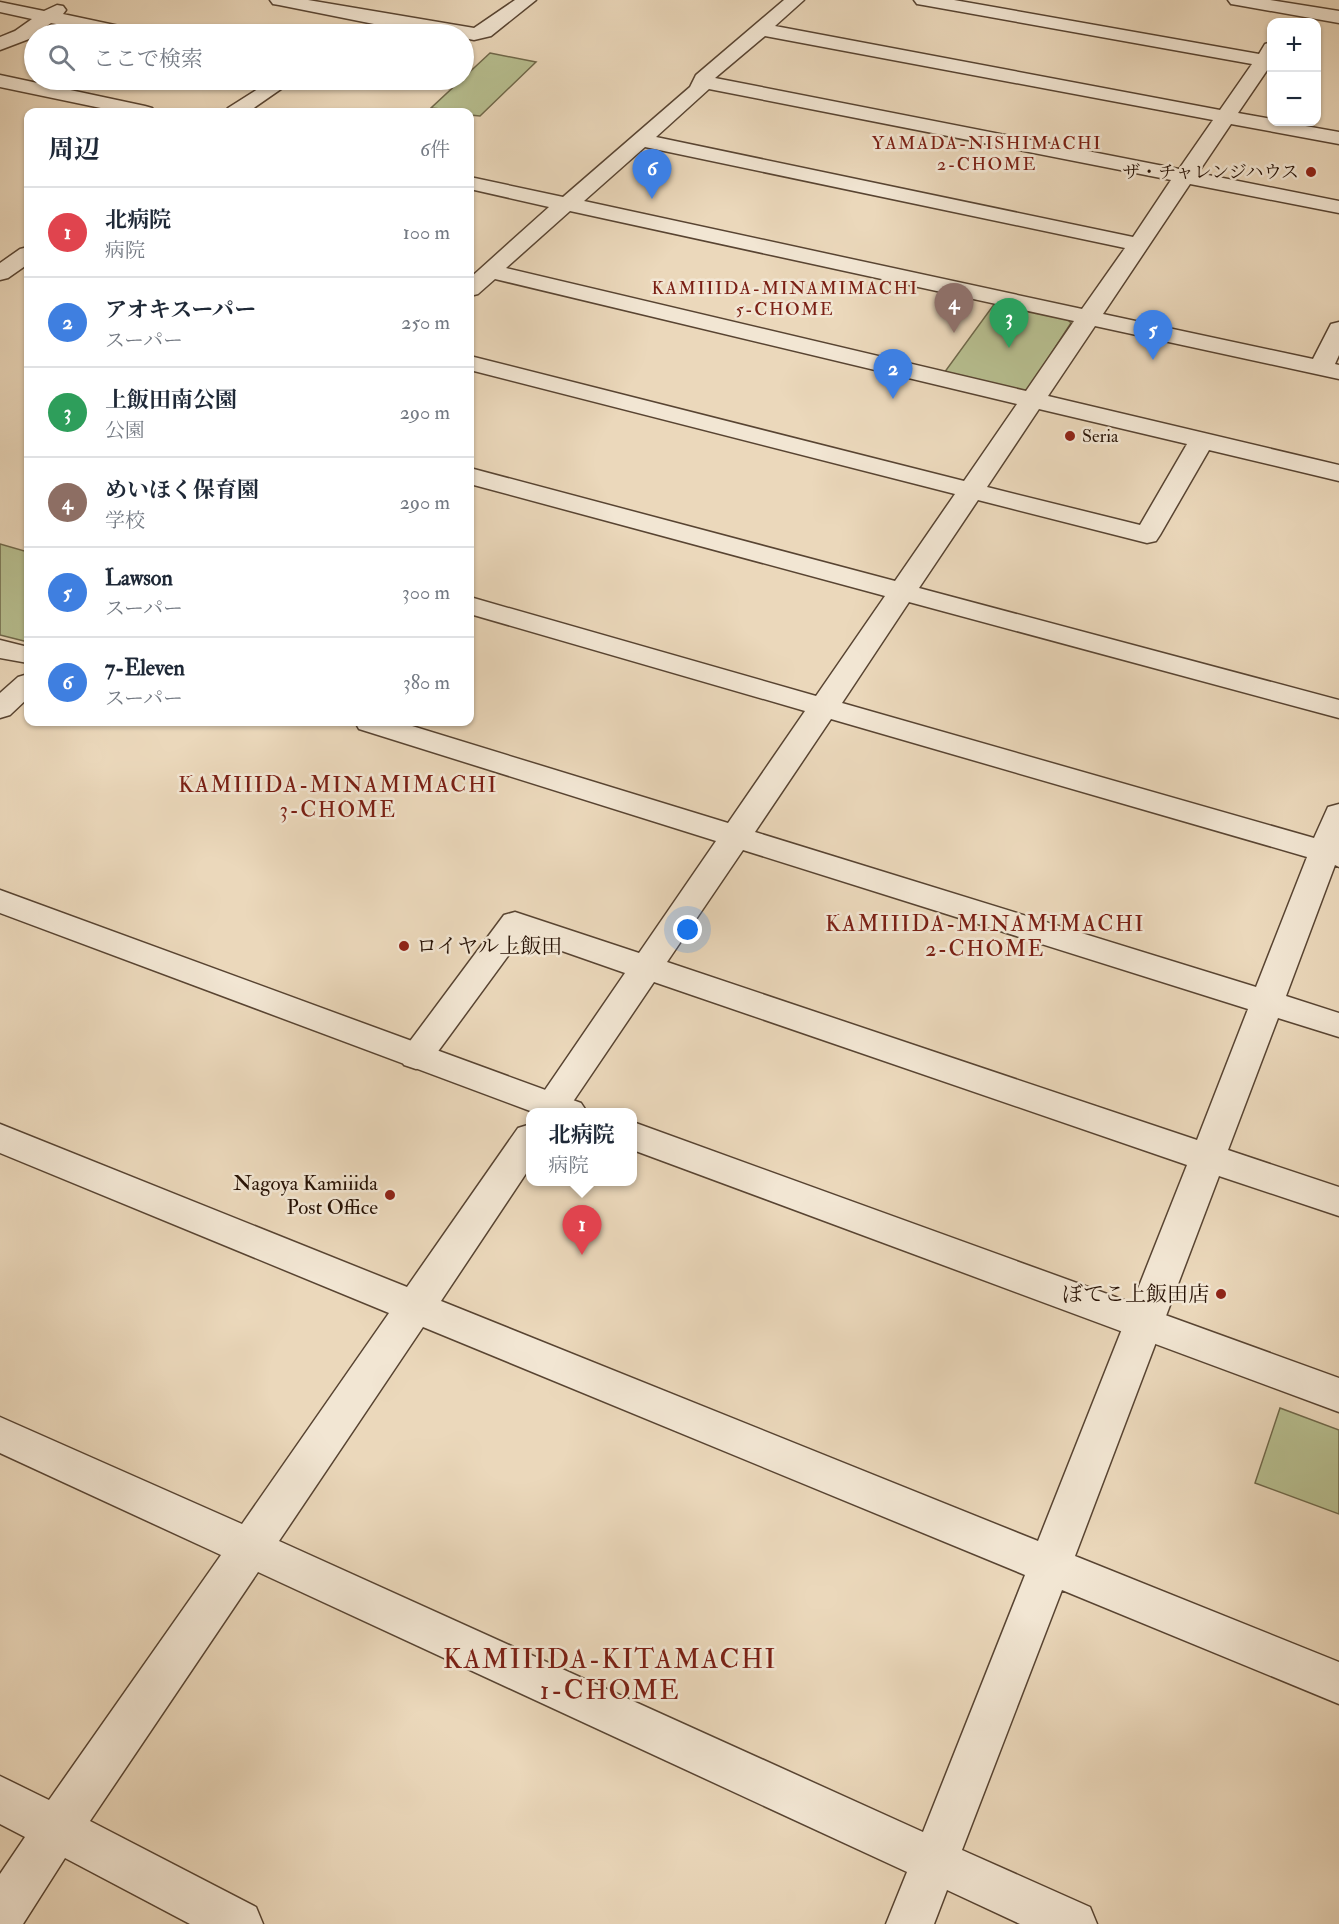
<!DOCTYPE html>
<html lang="ja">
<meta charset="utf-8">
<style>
body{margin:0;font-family:"IM FELL Double Pica","Noto Serif JP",serif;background:#f2f2f3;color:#1f2937}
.controls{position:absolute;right:18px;top:18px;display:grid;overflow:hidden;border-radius:12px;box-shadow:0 2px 4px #0004}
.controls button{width:54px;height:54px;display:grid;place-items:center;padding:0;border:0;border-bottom:2px solid #e0e1e3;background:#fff;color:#1f2937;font:30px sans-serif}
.you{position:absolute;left:688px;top:930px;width:21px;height:21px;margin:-15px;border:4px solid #fff;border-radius:50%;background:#1a73e8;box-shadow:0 0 0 9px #1a73e833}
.badge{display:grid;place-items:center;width:39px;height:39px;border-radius:50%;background:#0b8043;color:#fff;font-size:20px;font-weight:700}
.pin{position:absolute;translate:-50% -50px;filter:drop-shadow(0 2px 3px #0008)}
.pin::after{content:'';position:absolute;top:32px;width:21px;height:18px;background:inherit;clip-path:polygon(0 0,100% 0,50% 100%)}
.popup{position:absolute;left:526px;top:1108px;width:111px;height:78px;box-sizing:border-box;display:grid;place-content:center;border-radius:12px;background:#fff;filter:drop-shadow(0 2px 4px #0005);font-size:20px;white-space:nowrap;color:#747a83}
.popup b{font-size:22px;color:#1f2937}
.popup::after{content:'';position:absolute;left:50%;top:100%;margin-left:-12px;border:12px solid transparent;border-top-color:#fff}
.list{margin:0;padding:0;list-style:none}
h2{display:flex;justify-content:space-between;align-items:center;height:78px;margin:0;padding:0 24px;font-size:26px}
h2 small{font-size:20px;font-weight:400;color:#747a83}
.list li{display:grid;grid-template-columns:39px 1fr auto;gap:18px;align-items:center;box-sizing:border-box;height:90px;padding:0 24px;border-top:2px solid #e0e1e3}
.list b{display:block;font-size:22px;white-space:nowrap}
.list p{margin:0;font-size:20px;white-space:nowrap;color:#747a83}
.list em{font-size:20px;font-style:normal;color:#747a83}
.icon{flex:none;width:33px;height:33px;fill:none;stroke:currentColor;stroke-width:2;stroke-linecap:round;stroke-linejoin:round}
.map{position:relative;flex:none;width:1339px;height:1924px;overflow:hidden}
.search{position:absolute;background:#fff;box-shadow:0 2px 4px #0004;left:24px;top:24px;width:450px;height:66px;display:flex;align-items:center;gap:15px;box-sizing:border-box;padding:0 21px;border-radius:33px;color:#747a83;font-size:22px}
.panel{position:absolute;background:#fff;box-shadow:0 2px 4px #0004;left:24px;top:108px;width:450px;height:618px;border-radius:12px}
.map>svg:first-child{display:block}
</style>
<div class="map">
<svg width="1339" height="1924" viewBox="0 0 1339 1924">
<rect width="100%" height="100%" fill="#ebd8bb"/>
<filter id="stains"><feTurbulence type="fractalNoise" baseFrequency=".00333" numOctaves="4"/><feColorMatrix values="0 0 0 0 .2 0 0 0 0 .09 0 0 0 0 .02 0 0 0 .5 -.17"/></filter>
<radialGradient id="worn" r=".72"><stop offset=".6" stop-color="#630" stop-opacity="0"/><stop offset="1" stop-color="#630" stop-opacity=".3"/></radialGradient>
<path fill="#b7bf90" stroke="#6f684a" stroke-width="1.5" d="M 490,53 L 536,62 L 480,116 L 470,115 L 470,112 L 431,108 Z
M 995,303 L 1067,319 L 1071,323 L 1027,391 L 1021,391 L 944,373 Z
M 0,544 L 28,552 L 28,642 L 0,635 Z
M 1280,1408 L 1339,1430 L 1339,1514 L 1255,1483 Z"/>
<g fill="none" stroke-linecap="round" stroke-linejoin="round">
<defs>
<path id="minor" d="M 270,0 L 308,0 L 474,28 L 515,0 L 536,0 L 491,36 L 474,40 L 464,38 L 464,34 L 445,34 L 374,24 L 279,5 L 273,4 Z
M 784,0 L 804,0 L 775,26 L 1220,110 L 1252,64 L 923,5 L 917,4 L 914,0 L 954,0 L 1259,54 L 1265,44 L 1272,42 L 1272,63 L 1238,113 L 1272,119 L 1272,122 L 1283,122 L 1339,132 L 1339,144 L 1231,124 L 1198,173 L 1339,201 L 1339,213 L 1190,184 L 1103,314 L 1313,359 L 1331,324 L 1339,322 L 1339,355 L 1335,364 L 1339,365 L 1339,379 L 1095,326 L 1048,396 L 1339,465 L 1339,481 L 1209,450 L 1160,535 L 1156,541 L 1147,543 L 978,500 L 919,588 L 1339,700 L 1339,718 L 909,602 L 842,703 L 1314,838 L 1328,807 L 1339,804 L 1339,867 L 1335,865 L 1286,996 L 1339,1013 L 1339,1037 L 1278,1018 L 1228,1150 L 1339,1187 L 1339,1216 L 1219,1176 L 1075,1556 L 1339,1662 L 1339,1704 L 1062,1590 L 962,1850 L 1090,1907 L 1097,1924 L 1020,1924 L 947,1890 L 934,1924 L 886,1924 L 907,1872 L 258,1572 L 90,1821 L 256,1907 L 263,1924 L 190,1924 L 65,1858 L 23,1924 L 0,1924 L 0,1874 L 25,1837 L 0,1824 L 0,1776 L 49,1800 L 221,1555 L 0,1453 L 0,1417 L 242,1524 L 389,1313 L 0,1153 L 0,1124 L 407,1287 L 518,1128 L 531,1124 L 531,1166 L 441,1301 L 1038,1541 L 1187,1165 L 654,982 L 566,1112 L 531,1113 L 536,1103 L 625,973 L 522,937 L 428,1065 L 416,1069 L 404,1065 L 399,1056 L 504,915 L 515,912 L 639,953 L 716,841 L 359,729 L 355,722 L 399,722 L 728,823 L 805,711 L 470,614 L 470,597 L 816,696 L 885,596 L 470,484 L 470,468 L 895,581 L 955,494 L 470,370 L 470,356 L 964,481 L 1017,404 L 495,279 L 478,294 L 470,296 L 470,278 L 549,207 L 470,189 L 470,177 L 563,197 L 690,87 L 696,75 ZM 765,36 L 1213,120 L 1179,169 L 715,78 ZM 709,89 L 1171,180 L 1133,237 L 656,137 ZM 645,147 L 1125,248 L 1082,309 L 584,201 ZM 570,211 L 1074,321 L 1026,391 L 506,268 ZM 1039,409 L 1187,444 L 1140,525 L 987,487 ZM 831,719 L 1307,857 L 1256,987 L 755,832 ZM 743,850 L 1248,1009 L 1197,1140 L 667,962 ZM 423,1327 L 1025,1575 L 923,1832 L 279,1541 Z
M 1228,0 L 1270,0 L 1339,11 L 1339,23 L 1237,5 L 1231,4 Z
M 0,2 L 44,11 L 57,5 L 63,6 L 66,10 L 63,14 L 138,30 L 140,34 L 106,34 L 51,23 L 29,39 L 0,50 L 0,37 L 15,31 L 32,19 L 0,12 Z
M 0,75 L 145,106 L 152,108 L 155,112 L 120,112 L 0,87 Z
M 272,80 L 294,80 L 248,112 L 225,112 L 228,108 Z
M 28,247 L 28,264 L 8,278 L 0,280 L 0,263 L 20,249 Z
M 0,640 L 28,647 L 28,663 L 0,658 Z
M 28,674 L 28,698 L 10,715 L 0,718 L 0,693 L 18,677 Z"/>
<path id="tertiary" d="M 0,890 L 581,1103 L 587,1112 L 533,1112 L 0,913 Z
M 633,1122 L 1339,1378 L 1339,1412 L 633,1150 Z"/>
</defs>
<use href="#minor" stroke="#584432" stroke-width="3"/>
<use href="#tertiary" stroke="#584432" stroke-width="3"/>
<use href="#minor" fill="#f2e6d3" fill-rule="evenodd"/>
<use href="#tertiary" fill="#f2e6d3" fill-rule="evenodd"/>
</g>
<g fill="#8f2418" stroke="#f2e6d3" stroke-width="2">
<circle cx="1311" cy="172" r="6"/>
<circle cx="1070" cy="436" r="6"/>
<circle cx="404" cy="946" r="6"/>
<circle cx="390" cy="1195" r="6"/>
<circle cx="1221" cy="1294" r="6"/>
</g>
<g text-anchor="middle" stroke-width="5" stroke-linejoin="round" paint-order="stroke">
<g font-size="18" letter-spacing="1.5" fill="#7a1f14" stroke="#f2e6d3">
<text x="987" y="149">YAMADA-NISHIMACHI<tspan x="987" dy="21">2-CHOME</tspan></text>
<text x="785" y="294">KAMIIIDA-MINAMIMACHI<tspan x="785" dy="21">5-CHOME</tspan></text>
</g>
<g font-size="18" fill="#271205" stroke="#f2e6d3" text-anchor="end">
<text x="1299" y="178">ザ・チャレンジハウス</text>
<text x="1082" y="442" text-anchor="start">Seria</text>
</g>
<g font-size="21" fill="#271205" stroke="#f2e6d3" text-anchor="end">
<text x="416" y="953" text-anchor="start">ロイヤル上飯田</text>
<text x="378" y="1190">Nagoya Kamiiida<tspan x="378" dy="24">Post Office</tspan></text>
<text x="1209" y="1301">ぼてこ上飯田店</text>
</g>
<g font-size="22" letter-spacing="1.5" fill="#7a1f14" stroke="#f2e6d3">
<text x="338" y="792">KAMIIIDA-MINAMIMACHI<tspan x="338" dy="25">3-CHOME</tspan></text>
<text x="985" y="931">KAMIIIDA-MINAMIMACHI<tspan x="985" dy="25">2-CHOME</tspan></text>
</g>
<g font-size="27" letter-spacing="1.5" fill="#7a1f14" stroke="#f2e6d3">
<text x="610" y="1668">KAMIIIDA-KITAMACHI<tspan x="610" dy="31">1-CHOME</tspan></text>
</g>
</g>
<rect width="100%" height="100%" filter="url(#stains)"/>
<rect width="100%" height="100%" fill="url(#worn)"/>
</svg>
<div class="controls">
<button>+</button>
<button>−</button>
</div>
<div class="you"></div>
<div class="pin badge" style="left:582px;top:1255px;background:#e0444e">1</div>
<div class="popup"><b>北病院</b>病院</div>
<div class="pin badge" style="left:893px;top:399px;background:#3f7fe0">2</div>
<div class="pin badge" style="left:1009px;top:348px;background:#2e9e5b">3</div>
<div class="pin badge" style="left:954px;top:333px;background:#8d6e63">4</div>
<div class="pin badge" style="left:1153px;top:360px;background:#3f7fe0">5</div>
<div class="pin badge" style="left:652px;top:199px;background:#3f7fe0">6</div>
<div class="search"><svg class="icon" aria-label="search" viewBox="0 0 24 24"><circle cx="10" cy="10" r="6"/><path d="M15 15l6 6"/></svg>ここで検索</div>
<section class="panel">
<h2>周辺<small>6件</small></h2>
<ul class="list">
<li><span class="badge" style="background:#e0444e">1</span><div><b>北病院</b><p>病院</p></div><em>100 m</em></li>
<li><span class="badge" style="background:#3f7fe0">2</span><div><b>アオキスーパー</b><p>スーパー</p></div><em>250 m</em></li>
<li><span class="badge" style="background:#2e9e5b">3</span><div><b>上飯田南公園</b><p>公園</p></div><em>290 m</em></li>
<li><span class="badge" style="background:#8d6e63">4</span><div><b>めいほく保育園</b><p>学校</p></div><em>290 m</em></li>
<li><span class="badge" style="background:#3f7fe0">5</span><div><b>Lawson</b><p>スーパー</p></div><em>300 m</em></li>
<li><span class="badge" style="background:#3f7fe0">6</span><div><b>7-Eleven</b><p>スーパー</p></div><em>380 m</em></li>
</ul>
</section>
</div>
